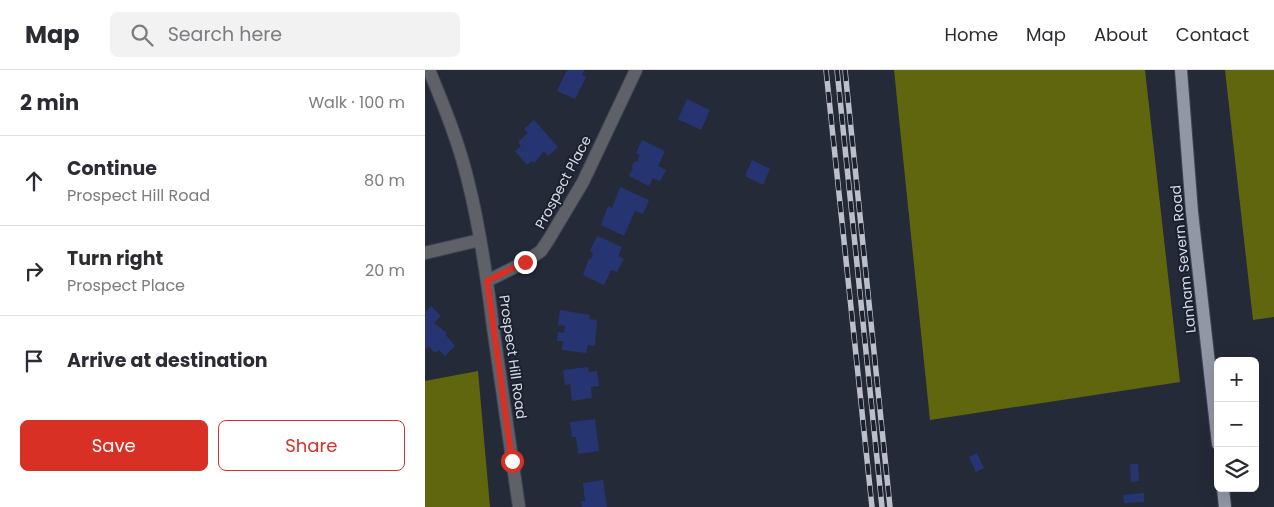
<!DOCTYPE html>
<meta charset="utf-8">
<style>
body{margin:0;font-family:Poppins,sans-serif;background:#f2f2f3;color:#2b2b33}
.controls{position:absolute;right:15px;bottom:15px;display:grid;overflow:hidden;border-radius:8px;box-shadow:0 5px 20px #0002}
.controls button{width:45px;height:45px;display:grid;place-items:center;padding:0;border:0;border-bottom:1px solid #e1e1e2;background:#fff;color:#2b2b33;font:25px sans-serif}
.stop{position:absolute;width:15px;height:15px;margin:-11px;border:4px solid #d93025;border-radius:50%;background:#fff}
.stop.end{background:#d93025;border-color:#fff;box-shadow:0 1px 5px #0008}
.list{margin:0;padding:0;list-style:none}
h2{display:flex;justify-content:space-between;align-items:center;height:65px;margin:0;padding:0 20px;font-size:21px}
h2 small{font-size:16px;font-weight:400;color:#7c7c81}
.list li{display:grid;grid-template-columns:32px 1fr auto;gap:15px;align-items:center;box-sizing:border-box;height:90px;padding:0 20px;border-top:1px solid #e1e1e2}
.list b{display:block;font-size:19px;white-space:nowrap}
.list p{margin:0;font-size:16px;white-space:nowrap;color:#7c7c81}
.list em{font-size:16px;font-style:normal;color:#7c7c81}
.actions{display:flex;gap:10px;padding:15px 20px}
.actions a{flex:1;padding:11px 0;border:1px solid #d93025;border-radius:8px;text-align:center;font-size:18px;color:#d93025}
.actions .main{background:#d93025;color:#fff}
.icon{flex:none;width:28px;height:28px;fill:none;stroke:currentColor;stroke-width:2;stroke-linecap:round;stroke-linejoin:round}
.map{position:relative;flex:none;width:849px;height:437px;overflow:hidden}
header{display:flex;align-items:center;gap:30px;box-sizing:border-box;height:70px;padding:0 25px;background:#fff;border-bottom:1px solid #e1e1e2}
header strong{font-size:24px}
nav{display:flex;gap:28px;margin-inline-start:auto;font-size:18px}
.search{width:350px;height:45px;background:#f2f2f3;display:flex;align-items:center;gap:12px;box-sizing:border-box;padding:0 18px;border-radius:8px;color:#7c7c81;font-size:19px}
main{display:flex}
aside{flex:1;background:#fff}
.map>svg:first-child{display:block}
</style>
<header>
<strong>Map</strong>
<div class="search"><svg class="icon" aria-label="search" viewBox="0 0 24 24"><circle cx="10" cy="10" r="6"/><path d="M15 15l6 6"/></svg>Search here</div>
<nav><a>Home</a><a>Map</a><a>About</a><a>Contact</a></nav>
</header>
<main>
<aside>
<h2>2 min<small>Walk · 100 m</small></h2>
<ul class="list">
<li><svg class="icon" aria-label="ahead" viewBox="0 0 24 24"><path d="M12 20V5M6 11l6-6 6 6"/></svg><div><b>Continue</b><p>Prospect Hill Road</p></div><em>80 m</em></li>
<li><svg class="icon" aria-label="right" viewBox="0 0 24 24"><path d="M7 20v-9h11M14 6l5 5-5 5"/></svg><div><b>Turn right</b><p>Prospect Place</p></div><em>20 m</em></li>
<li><svg class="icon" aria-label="arrive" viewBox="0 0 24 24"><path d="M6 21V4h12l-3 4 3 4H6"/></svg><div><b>Arrive at destination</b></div></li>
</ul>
<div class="actions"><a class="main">Save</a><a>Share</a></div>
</aside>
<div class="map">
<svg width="849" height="437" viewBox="0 0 849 437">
<rect width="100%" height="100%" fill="#252a38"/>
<path fill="#60660e" d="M 469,0 L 720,0 L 755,312 L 505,350 Z
M 800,0 L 849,0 L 849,247 L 828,250 Z
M 53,301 L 65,437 L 0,437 L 0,311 Z"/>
<path fill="#263571" d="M 142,0 L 159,0 L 157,5 L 161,7 L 150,29 L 132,21 Z
M 262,29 L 285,40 L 276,60 L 253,49 Z
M 109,50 L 133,77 L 123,86 L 119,81 L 109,93 L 107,91 L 102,95 L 90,81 L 96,76 L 93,72 L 103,63 L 99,59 Z
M 217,70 L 240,81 L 233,96 L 241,100 L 235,111 L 228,108 L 224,116 L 204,106 L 208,98 L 206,97 L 210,91 L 212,92 L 215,85 L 211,83 Z
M 327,90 L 345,99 L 338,115 L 320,106 Z
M 195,117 L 224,130 L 218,144 L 210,141 L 199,166 L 176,155 L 183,136 L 187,138 Z
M 172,166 L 197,177 L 193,186 L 199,189 L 192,202 L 186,200 L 179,215 L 158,205 L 164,188 L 166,189 L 168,183 L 165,181 Z
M 6,236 L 16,246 L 9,253 L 22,263 L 20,264 L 30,276 L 20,286 L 14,280 L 10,283 L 4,277 L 1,279 L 0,278 L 0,242 Z
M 135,240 L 165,245 L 164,249 L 172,250 L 170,276 L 163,275 L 161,283 L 137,280 L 138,271 L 132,271 L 133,262 L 139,263 L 140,256 L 133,255 Z
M 163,297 L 164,302 L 172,301 L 174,316 L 166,317 L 167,328 L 147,331 L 145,314 L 140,315 L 138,300 Z
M 170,349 L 174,381 L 153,384 L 151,367 L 147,367 L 145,352 Z
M 552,383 L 559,398 L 551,402 L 544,387 Z
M 705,394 L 713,394 L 714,411 L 706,412 Z
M 178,410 L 182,437 L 157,437 L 156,431 L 160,431 L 158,413 Z
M 719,423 L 719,432 L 699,433 L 698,425 Z"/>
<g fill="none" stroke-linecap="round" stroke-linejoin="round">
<defs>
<path id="minor" d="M 4,0 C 19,36 34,73 43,111 C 55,158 62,208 68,257 C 77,317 85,377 94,437
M 0,183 L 55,170
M 62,211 L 100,192 L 116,181 L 124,169 L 158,112 L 211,0"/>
<path id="major" d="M 756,0 L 767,142 L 793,374
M 798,418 L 800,437"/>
</defs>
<use href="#minor" stroke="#424654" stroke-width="14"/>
<use href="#major" stroke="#424654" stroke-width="14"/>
<use href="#minor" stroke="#5e6168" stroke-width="12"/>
<use href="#major" stroke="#9297a6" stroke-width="12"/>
<defs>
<path id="rail" d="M 401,0 L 447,437
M 412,0 L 457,437
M 420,0 L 465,437"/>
</defs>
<use href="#rail" stroke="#bcbfca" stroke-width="5.5"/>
<use href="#rail" stroke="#1b202e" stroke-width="4" stroke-dasharray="11" stroke-linecap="butt"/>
</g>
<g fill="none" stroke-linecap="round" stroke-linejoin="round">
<path stroke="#d93025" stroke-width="6" d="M 87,391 L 62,211 L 100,192"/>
</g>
<g text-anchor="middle" stroke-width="4" stroke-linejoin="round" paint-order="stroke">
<g font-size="14" fill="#d8dbe5" stroke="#1b202e">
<text transform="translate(138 112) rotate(-62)" y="5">Prospect Place</text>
<text transform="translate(758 189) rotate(-96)" y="5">Lanham Severn Road</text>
<text transform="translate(88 287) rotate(82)" y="5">Prospect Hill Road</text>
</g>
</g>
</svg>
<div class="controls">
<button>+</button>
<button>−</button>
<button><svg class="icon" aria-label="layers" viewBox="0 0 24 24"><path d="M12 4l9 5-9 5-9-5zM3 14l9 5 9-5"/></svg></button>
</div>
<div class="stop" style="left:87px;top:391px"></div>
<div class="stop end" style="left:100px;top:192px"></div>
</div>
</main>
